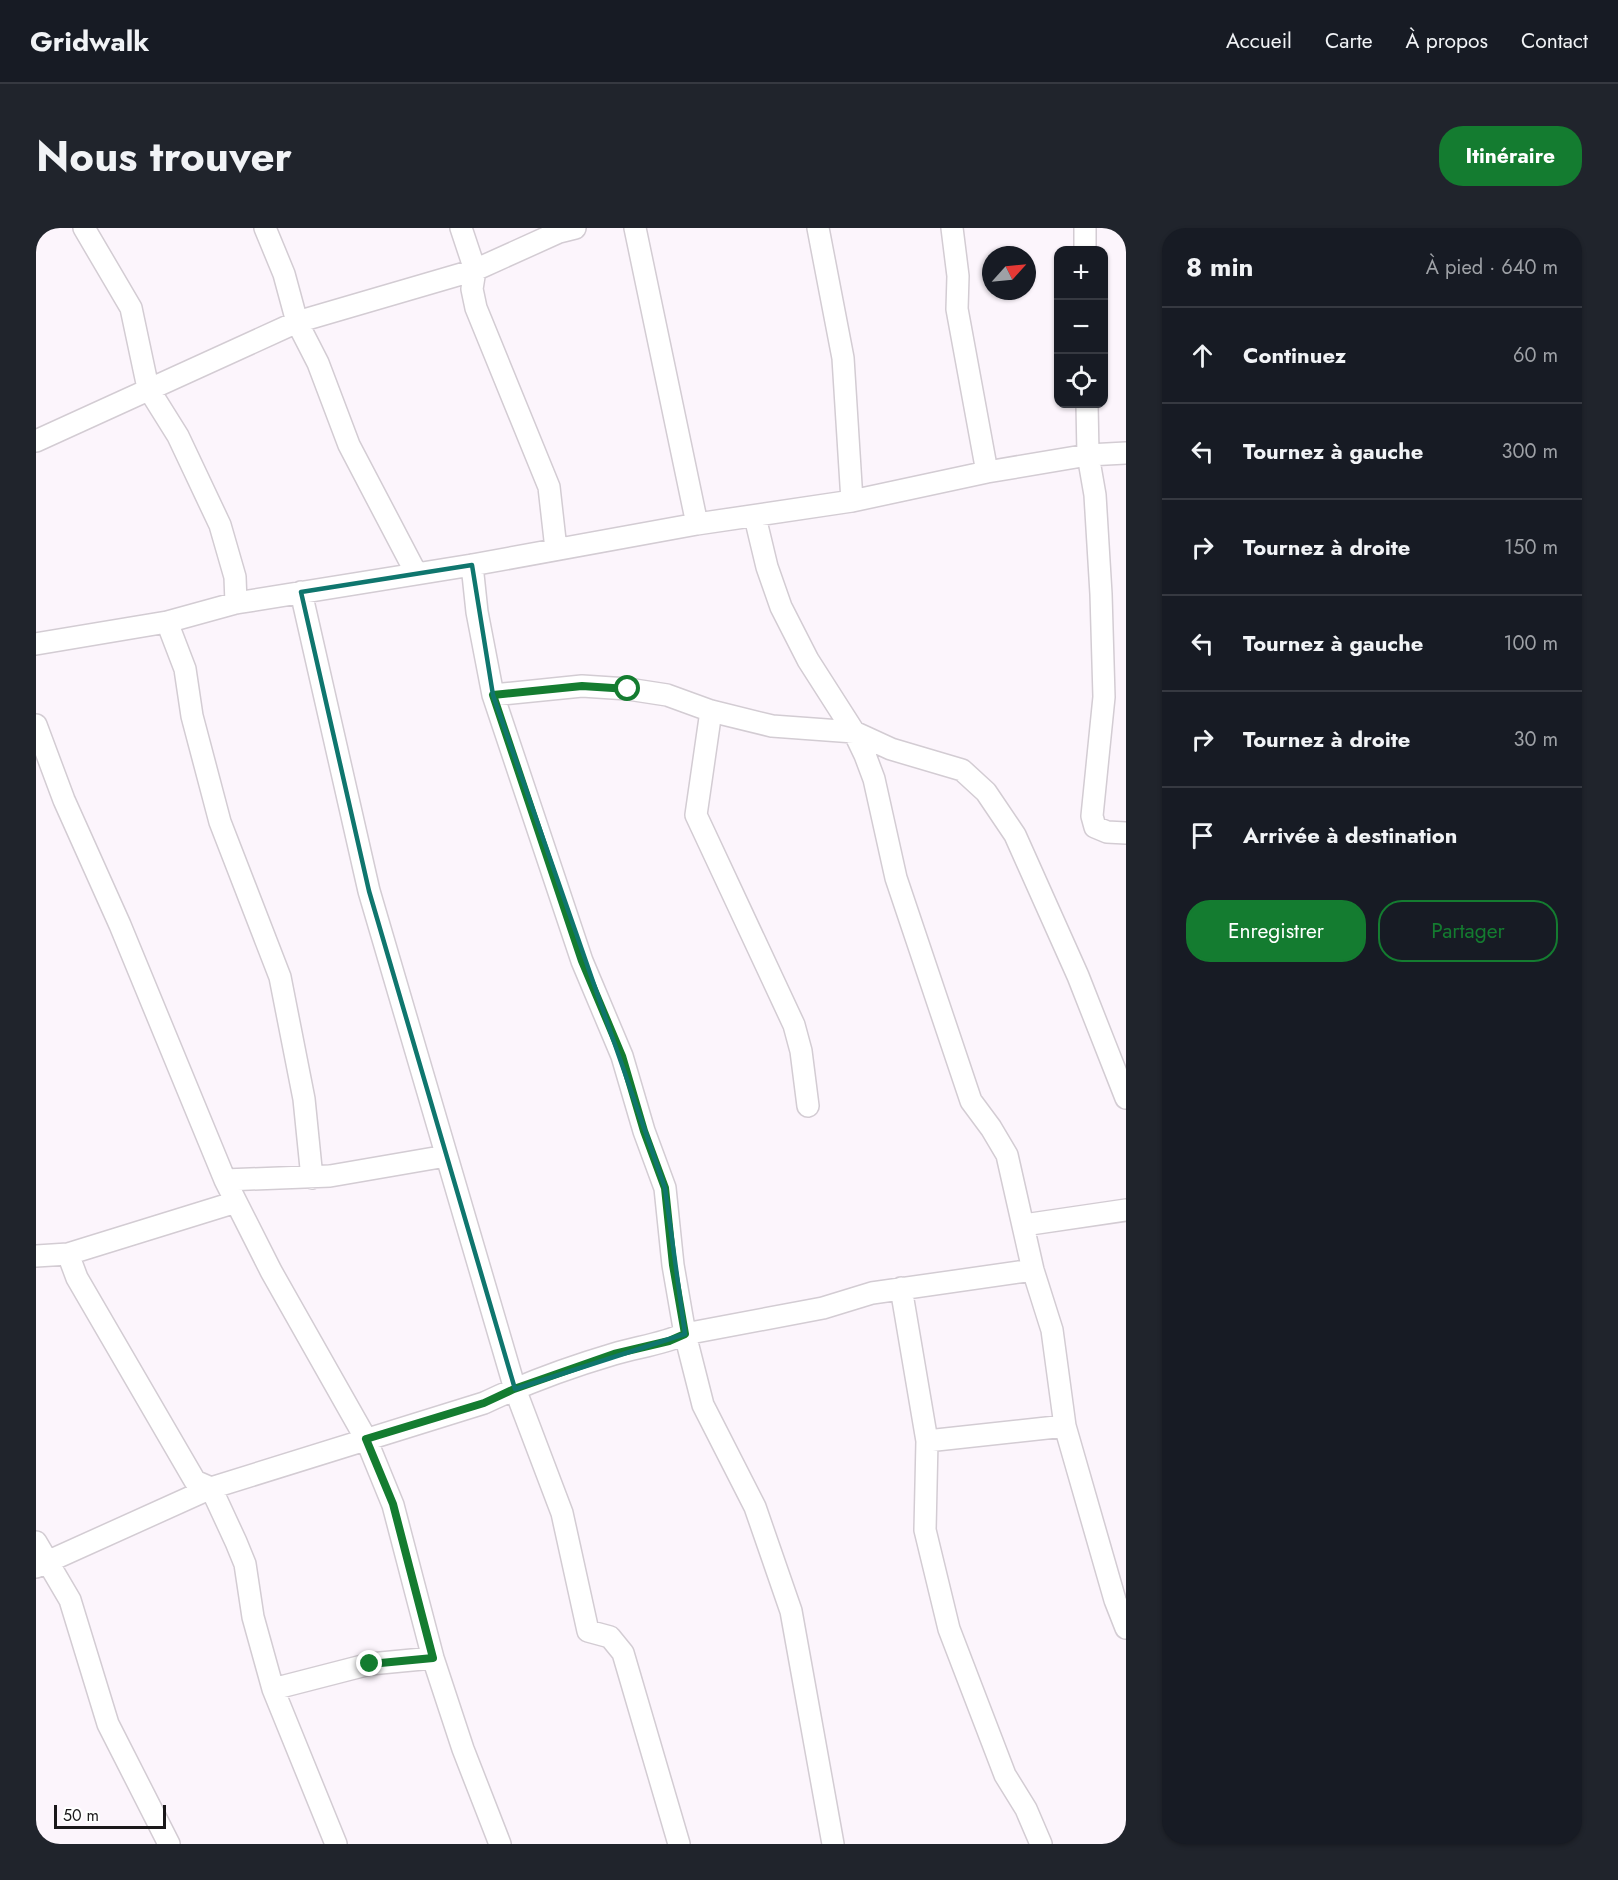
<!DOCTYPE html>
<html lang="fr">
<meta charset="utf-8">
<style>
body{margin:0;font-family:Jost,sans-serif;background:#20242c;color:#f1f3f6}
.controls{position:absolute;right:18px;top:18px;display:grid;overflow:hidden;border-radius:12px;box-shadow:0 2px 4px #0004}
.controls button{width:54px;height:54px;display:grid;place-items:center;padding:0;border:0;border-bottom:2px solid #363941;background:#171b24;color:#f1f3f6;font:30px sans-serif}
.compass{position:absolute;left:946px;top:18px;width:54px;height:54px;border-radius:50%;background:#171b24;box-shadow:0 2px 4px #0004;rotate:63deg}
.scale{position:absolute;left:18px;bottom:15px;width:112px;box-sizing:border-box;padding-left:6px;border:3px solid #1a181a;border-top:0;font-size:16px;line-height:21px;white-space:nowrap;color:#1a181a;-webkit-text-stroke:4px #fff;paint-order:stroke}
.stop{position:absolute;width:18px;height:18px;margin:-14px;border:4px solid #147c30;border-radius:50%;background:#fff}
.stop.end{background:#147c30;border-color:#fff;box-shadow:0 2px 6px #0008}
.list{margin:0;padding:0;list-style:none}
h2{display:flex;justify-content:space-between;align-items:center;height:78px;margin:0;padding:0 24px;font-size:26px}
h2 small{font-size:20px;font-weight:400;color:#9ea1a6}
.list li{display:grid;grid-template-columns:39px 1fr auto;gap:18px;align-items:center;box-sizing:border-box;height:96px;padding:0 24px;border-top:2px solid #363941}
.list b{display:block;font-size:22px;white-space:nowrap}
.list em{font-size:20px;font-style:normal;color:#9ea1a6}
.actions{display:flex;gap:12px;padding:18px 24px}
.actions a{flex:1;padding:14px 0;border:2px solid #147c30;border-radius:24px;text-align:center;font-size:21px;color:#147c30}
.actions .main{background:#147c30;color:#fff}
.icon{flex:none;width:33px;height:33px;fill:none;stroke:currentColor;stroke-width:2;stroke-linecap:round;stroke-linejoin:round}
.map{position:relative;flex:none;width:1090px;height:1616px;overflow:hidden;border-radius:24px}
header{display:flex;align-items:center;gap:36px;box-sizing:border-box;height:84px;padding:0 30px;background:#171b24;border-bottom:2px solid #363941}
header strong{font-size:28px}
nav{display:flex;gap:33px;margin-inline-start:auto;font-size:21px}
.intro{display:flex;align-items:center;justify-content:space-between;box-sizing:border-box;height:144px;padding:0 36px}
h1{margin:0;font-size:42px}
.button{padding:15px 27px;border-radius:24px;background:#147c30;color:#fff;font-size:21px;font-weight:700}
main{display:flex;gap:36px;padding:0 36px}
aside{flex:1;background:#171b24;border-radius:24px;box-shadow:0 2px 4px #0004}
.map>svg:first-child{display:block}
</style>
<header>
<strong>Gridwalk</strong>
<nav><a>Accueil</a><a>Carte</a><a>À propos</a><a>Contact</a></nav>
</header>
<div class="intro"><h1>Nous trouver</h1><a class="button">Itinéraire</a></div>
<main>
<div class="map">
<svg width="1090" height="1616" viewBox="0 0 1090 1616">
<rect width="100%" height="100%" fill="#fcf5fc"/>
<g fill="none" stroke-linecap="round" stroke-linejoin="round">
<defs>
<path id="minor" d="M 48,0 L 95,80 L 112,160 L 142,208 L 184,297 L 199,349 L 200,375
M 229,0 L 248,46 L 261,94 L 282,135 L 313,217 L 380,345
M 425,0 L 439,42 L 436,61 L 440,80 L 513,259 L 520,321
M 599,0 L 661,296
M 782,0 L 807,130 L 816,273
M 916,0 L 922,48 L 921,81 L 951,244
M 1049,0 L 1049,22
M 1051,176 L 1052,227 L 1059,267 L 1065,366 L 1068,469 L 1056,588 L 1059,599 L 1071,604 L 1090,605
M 0,213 L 261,94 L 439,42 L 523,4 L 539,0
M 719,289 L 731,339 L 745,379 L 772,432 L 818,504 L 829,527 L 838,551 L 860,650 L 935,873 L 955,900 L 971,927 L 997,1042 L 1016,1102 L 1029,1198 L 1079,1372 L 1090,1400
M 436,337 L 441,384 L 457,467 L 546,733 L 586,828 L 608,903 L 629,960 L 637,1037 L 649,1106 L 667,1177 L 719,1279 L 755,1383 L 797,1616
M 265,364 L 333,663 L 479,1161 L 526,1285 L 552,1403 L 574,1409 L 587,1425 L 643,1616
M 131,394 L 149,441 L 156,488 L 184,594 L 244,749 L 268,871 L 276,950
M 0,416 L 131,394 L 200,375 L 436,337 L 661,296 L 816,273 L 951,244 L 1052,227 L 1090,225
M 457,467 L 546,458 L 592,461 L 631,467 L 675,483 L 736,498 L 818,504 L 855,521 L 926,542 L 950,564 L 979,607 L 1042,748 L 1090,870
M 675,483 L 660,587 L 758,797 L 765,823 L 772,878
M 0,497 L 28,572 L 84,697 L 189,952 L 235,1043 L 330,1211 L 357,1277 L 397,1430 L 427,1521 L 464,1616
M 189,952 L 294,948 L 410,928
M 988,997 L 1090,982
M 32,1026 L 41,1050 L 159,1253 L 175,1260 L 200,1314 L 209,1336 L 217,1389 L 237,1461 L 300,1616
M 0,1028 L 32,1026 L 200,974
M 865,1060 L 891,1213 L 889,1302 L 913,1401 L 969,1547 L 990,1581 L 1005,1616
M 891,1213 L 1029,1198
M 0,1314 L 34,1372 L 72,1496 L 133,1616
M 0,1339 L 175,1260 L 448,1175 C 490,1155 534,1139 578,1126 C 602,1119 626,1116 649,1106 L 787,1080 L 836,1065 L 997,1042
M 237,1461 L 334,1436 L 397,1430"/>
</defs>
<use href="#minor" stroke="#d3ccd3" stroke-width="24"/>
<use href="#minor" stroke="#fff" stroke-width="21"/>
</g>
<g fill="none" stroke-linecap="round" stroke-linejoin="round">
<path stroke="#147c30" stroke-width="8" d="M 334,1436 L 397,1430 L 357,1276 L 330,1211 L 448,1175 L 478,1161 L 578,1126 L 633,1113 L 649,1106 L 637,1037 L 629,960 L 608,903 L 586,828 L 546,733 L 457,467 L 546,458 L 592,461"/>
</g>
<path fill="none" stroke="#0f766e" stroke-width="4.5" stroke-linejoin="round" d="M 436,337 L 457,467 L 629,960 L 649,1106 L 479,1161 L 333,663 L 265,364 Z"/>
</svg>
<div class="controls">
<button>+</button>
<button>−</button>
<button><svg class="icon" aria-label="locate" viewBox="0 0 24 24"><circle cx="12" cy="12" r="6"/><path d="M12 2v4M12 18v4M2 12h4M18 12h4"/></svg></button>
</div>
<svg class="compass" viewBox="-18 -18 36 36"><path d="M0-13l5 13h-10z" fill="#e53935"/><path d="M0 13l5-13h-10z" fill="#9ea1a6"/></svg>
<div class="scale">50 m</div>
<div class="stop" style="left:592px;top:461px"></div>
<div class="stop end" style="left:334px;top:1436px"></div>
</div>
<aside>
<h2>8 min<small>À pied · 640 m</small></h2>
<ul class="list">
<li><svg class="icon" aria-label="ahead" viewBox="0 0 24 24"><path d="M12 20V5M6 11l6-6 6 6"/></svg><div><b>Continuez</b></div><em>60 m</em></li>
<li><svg class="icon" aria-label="left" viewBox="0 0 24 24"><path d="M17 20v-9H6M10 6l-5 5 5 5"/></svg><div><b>Tournez à gauche</b></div><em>300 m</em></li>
<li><svg class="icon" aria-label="right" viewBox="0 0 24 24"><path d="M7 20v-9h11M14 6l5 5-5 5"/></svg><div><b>Tournez à droite</b></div><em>150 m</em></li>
<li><svg class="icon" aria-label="left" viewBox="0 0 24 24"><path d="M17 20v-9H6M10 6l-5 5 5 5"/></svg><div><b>Tournez à gauche</b></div><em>100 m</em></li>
<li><svg class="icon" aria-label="right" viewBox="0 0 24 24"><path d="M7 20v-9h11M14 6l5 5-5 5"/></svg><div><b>Tournez à droite</b></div><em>30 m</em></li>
<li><svg class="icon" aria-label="arrive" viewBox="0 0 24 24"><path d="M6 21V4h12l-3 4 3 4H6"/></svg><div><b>Arrivée à destination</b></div></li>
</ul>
<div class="actions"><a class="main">Enregistrer</a><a>Partager</a></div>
</aside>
</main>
